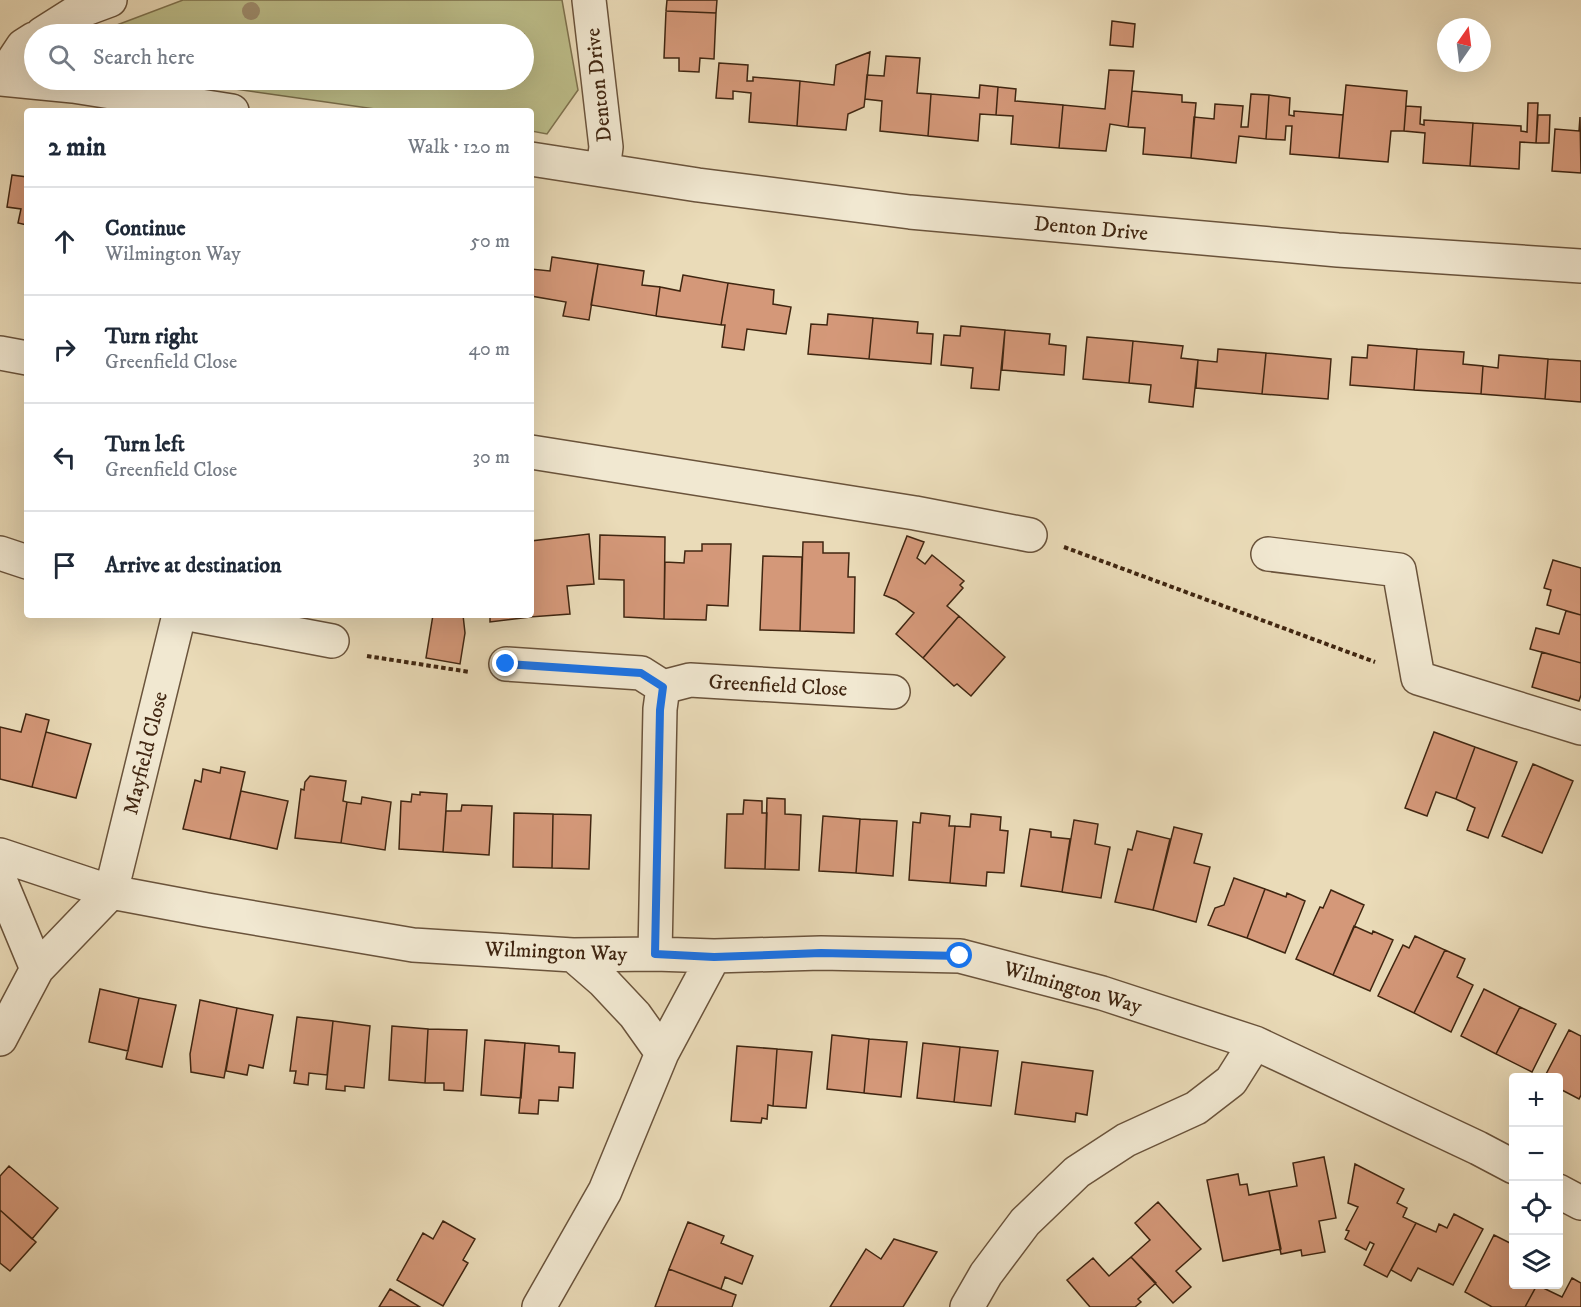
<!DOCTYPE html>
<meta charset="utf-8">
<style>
body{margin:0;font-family:"IM FELL DW Pica",serif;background:#f6f6f7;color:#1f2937}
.controls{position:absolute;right:18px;bottom:18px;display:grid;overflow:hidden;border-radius:6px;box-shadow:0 6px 24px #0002}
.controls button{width:54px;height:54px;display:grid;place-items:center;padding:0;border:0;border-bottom:2px solid #e0e1e3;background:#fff;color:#1f2937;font:30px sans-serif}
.compass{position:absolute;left:1437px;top:18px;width:54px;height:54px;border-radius:50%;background:#fff;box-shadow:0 6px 24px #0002;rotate:14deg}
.stop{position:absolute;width:18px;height:18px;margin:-14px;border:4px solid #1a73e8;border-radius:50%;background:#fff}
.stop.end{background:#1a73e8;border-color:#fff;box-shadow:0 2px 6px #0008}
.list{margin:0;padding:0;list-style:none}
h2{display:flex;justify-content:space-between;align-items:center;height:78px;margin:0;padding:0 24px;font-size:26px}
h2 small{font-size:20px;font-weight:400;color:#747a83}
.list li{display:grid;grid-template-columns:39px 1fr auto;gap:18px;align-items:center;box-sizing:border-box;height:108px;padding:0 24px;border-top:2px solid #e0e1e3}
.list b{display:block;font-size:22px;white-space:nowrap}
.list p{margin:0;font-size:20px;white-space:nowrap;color:#747a83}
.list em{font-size:20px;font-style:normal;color:#747a83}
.icon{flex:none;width:33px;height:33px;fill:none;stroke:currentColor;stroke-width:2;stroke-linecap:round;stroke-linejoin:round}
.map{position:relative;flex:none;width:1581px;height:1307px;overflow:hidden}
.search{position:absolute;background:#fff;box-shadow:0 6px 24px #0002;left:24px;top:24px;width:510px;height:66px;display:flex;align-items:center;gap:15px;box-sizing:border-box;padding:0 21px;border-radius:33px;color:#747a83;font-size:22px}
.panel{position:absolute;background:#fff;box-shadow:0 6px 24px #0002;left:24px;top:108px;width:510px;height:510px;border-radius:6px}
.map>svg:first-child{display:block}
</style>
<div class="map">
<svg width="1581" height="1307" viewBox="0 0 1581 1307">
<rect width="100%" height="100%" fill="#eadbb8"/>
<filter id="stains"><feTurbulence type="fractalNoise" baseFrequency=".00333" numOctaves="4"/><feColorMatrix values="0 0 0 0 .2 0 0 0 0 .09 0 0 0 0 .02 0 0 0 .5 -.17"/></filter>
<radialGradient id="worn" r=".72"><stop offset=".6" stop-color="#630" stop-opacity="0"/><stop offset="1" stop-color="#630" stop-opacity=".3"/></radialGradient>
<path fill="#bdbe8a" stroke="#7e724e" stroke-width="1.5" d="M 183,0 L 562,0 L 578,90 L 547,134 L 531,131 L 531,111 L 389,111 L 172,80 L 524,80 L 524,34 L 93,34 Z"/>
<path fill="#d49879" stroke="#402611" stroke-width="1.5" d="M 667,0 L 717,0 L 716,13 L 666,11 Z
M 666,11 L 716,13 L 714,59 L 700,58 L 699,72 L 679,71 L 679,58 L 664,58 Z
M 1112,21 L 1135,24 L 1133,47 L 1110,45 Z
M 870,52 L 864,107 L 848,114 L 846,130 L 797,126 L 800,81 L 834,85 L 836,65 Z
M 886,56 L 920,58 L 917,93 L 931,94 L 928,136 L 880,131 L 882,101 L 865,99 L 867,75 L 884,76 Z
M 719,63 L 748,65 L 747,81 L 753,81 L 753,77 L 800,81 L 797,126 L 749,122 L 751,93 L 733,91 L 733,99 L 716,98 Z
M 1109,70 L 1134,71 L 1128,127 L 1110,124 L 1106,151 L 1059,148 L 1063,105 L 1105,109 Z
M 980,85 L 998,87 L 996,115 L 980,114 L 978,141 L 928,136 L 931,94 L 979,98 Z
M 1346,85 L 1407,91 L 1404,131 L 1391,131 L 1388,162 L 1339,158 Z
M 998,87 L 1016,89 L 1015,101 L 1063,105 L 1059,148 L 1011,144 L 1013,116 L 996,115 Z
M 1132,91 L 1182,95 L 1182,102 L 1196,103 L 1191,158 L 1143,154 L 1145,128 L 1128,127 Z
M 1251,94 L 1269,95 L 1266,139 L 1239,136 L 1236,163 L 1191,158 L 1194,117 L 1214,119 L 1215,104 L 1243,106 L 1241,127 L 1248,127 Z
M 1269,95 L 1290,98 L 1289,115 L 1294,116 L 1294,111 L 1343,115 L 1339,158 L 1290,154 L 1292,126 L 1286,126 L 1285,140 L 1266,139 Z
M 1528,103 L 1538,103 L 1536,143 L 1520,142 L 1519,169 L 1470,166 L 1473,123 L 1521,126 L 1521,131 L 1527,132 Z
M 1406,106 L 1421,107 L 1420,124 L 1424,125 L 1424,120 L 1473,123 L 1470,166 L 1423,163 L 1425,133 L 1404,131 Z
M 1538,115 L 1550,115 L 1549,143 L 1536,143 Z
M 1580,117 L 1581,173 L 1552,171 L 1555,129 L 1579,131 Z
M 12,175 L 27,177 L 27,225 L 18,223 L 21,209 L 7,207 Z
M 552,257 L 598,264 L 589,320 L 563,316 L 566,302 L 531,296 L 531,269 L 550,271 Z
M 598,264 L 644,271 L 642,285 L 660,287 L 656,316 L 591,305 Z
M 683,275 L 728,283 L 721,325 L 656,316 L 660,287 L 680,291 Z
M 728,283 L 774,290 L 773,304 L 791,307 L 786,334 L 747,329 L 744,350 L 722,347 L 725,325 L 721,325 Z
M 828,314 L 873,318 L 869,359 L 808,354 L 811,324 L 827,325 Z
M 873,318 L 918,322 L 917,333 L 933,334 L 931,364 L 869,359 Z
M 961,326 L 1005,330 L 999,390 L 971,388 L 973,368 L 941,365 L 944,335 L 960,336 Z
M 1005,330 L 1050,334 L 1049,344 L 1066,346 L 1064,375 L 1002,370 Z
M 1087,337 L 1133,341 L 1129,383 L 1083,379 Z
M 1133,341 L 1183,346 L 1181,358 L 1198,360 L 1193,407 L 1149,402 L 1151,385 L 1129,383 Z
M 1368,345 L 1417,349 L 1414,390 L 1350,385 L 1352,357 L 1367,358 Z
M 1218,349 L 1266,353 L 1262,394 L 1196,388 L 1198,360 L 1217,362 Z
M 1417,349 L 1464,352 L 1463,364 L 1483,366 L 1481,394 L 1414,390 Z
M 1266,353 L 1331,359 L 1328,399 L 1262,394 Z
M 1499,355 L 1548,359 L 1545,399 L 1481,394 L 1483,366 L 1498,368 Z
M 1548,359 L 1581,361 L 1581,402 L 1545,399 Z
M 589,534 L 594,584 L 567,586 L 570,614 L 530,617 L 531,541 Z
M 600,535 L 665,537 L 664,619 L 624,617 L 624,580 L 599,579 Z
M 907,536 L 924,542 L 917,558 L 925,564 L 932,555 L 964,581 L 960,585 L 963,588 L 947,606 L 959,616 L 923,658 L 896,634 L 914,613 L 896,600 L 884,595 Z
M 803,542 L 823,542 L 823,553 L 849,553 L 848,577 L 855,577 L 854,633 L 800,631 Z
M 702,544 L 731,544 L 728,606 L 707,605 L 706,620 L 664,619 L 665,562 L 684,563 L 685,551 L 702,551 Z
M 763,556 L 802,557 L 800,631 L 760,630 Z
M 1553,560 L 1581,568 L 1581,615 L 1547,605 L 1551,590 L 1544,588 Z
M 1566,611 L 1581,615 L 1581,663 L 1530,649 L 1536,628 L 1559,634 Z
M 433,615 L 463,615 L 465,633 L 460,664 L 426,658 Z
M 490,615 L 530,615 L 530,617 L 490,622 Z
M 959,616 L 1005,657 L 971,696 L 957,684 L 954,686 L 923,658 Z
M 1542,652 L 1581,663 L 1581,695 L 1579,701 L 1532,687 Z
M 26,714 L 49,720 L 32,787 L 0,779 L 0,727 L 21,732 Z
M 46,732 L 91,744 L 76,798 L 32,787 Z
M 1434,732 L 1475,747 L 1456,799 L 1436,792 L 1427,816 L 1405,808 Z
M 1475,747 L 1517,762 L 1488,838 L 1467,830 L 1475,808 L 1456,799 Z
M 1533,764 L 1573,781 L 1542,853 L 1502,836 Z
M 221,767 L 245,772 L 230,839 L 183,829 L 195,780 L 201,782 L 203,769 L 220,773 Z
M 310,776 L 346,781 L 343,801 L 347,802 L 341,843 L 295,838 L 301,789 L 304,790 L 305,782 Z
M 241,791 L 288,801 L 277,849 L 230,839 Z
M 420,792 L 447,794 L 443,852 L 399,849 L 401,801 L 411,802 L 412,794 L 420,795 Z
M 362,797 L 391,802 L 385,850 L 341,843 L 347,802 L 361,804 Z
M 767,798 L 785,799 L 785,814 L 801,815 L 799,870 L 765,869 Z
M 744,800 L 762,801 L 762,813 L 767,813 L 765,869 L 725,868 L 727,814 L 743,814 Z
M 462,805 L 492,806 L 489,855 L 443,852 L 446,811 L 461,811 Z
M 514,813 L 553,814 L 552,868 L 513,867 Z
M 921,813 L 950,816 L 949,826 L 955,826 L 950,883 L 909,880 L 913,822 L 920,823 Z
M 553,814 L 591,815 L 589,869 L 552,868 Z
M 971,814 L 1001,817 L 1000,830 L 1008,831 L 1004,873 L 987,872 L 986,886 L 950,883 L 955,826 L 970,827 Z
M 823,816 L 860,819 L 856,873 L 819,871 Z
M 860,819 L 897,821 L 893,876 L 856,873 Z
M 1074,820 L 1098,824 L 1095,844 L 1110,847 L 1101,898 L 1062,892 Z
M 1174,827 L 1202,834 L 1194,863 L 1210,867 L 1196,922 L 1153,910 Z
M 1030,829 L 1051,832 L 1051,837 L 1070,839 L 1062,892 L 1021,886 Z
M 1137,831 L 1170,839 L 1153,910 L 1115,902 L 1128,849 L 1132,850 Z
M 1234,878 L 1265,889 L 1247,938 L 1208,925 L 1215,908 L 1224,905 Z
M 1265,889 L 1286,897 L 1287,893 L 1305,901 L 1285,953 L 1247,938 Z
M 1331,890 L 1364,905 L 1333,975 L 1296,959 L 1320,907 L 1323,908 Z
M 1354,926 L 1372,934 L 1373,931 L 1393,940 L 1370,991 L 1333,975 Z
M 1415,936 L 1445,950 L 1414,1013 L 1378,996 L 1403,945 L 1409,948 Z
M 1445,950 L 1465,959 L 1457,977 L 1473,985 L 1451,1032 L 1414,1013 Z
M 100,989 L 139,998 L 128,1051 L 89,1042 Z
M 1484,989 L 1520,1007 L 1496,1054 L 1461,1036 Z
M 139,998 L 176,1005 L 162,1067 L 126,1059 Z
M 200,1000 L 237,1008 L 224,1078 L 191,1072 L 190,1054 Z
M 1520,1007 L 1556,1024 L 1532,1072 L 1496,1054 Z
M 237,1008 L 273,1015 L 263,1068 L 249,1065 L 247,1075 L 226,1071 Z
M 297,1017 L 333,1021 L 327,1075 L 309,1073 L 308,1085 L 294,1083 L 296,1071 L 290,1071 Z
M 333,1021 L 370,1026 L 364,1088 L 345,1086 L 345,1091 L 326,1089 Z
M 392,1026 L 428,1029 L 425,1083 L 389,1080 Z
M 428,1029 L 467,1030 L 463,1091 L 444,1090 L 444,1083 L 425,1083 Z
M 1569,1030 L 1581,1036 L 1581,1095 L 1579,1099 L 1558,1088 L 1558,1078 L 1544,1078 Z
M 832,1035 L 869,1039 L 864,1093 L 827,1089 Z
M 869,1039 L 907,1042 L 901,1097 L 864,1093 Z
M 485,1040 L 525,1043 L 521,1098 L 481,1095 Z
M 525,1043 L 559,1046 L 559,1052 L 575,1053 L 573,1088 L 559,1087 L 558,1101 L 539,1100 L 538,1114 L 519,1113 Z
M 923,1043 L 960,1047 L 954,1102 L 917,1098 Z
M 737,1046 L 777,1049 L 773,1106 L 768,1105 L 767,1119 L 762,1118 L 761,1123 L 731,1121 Z
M 960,1047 L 998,1051 L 991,1106 L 954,1102 Z
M 777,1049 L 812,1052 L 806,1108 L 773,1106 Z
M 1022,1062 L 1093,1071 L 1087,1115 L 1076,1113 L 1075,1122 L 1015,1114 Z
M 1324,1157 L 1336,1218 L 1319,1221 L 1325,1252 L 1302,1256 L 1301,1250 L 1281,1254 L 1269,1191 L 1297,1186 L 1293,1163 Z
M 1355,1164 L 1404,1189 L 1397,1203 L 1407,1208 L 1403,1217 L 1416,1223 L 1387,1277 L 1364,1265 L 1374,1244 L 1370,1242 L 1366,1250 L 1345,1239 L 1349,1231 L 1346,1230 L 1358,1207 L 1348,1203 Z
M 9,1166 L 58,1208 L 32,1239 L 0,1210 L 0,1176 Z
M 1238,1174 L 1240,1185 L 1247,1184 L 1249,1195 L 1269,1191 L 1281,1249 L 1223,1261 L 1207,1180 Z
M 1158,1202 L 1201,1249 L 1176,1271 L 1191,1287 L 1173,1303 L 1131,1257 L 1150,1240 L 1135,1223 Z
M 0,1210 L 36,1242 L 10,1271 L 0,1263 Z
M 1454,1214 L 1483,1229 L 1453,1285 L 1418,1268 L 1411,1281 L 1391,1270 L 1416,1223 L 1436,1232 L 1439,1224 L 1447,1228 Z
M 443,1221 L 475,1239 L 463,1260 L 468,1263 L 443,1306 L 397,1280 L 423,1233 L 433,1239 Z
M 688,1222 L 724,1236 L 721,1243 L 753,1256 L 742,1284 L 725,1277 L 721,1289 L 669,1269 Z
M 1494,1235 L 1514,1245 L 1514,1270 L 1512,1273 L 1514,1274 L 1514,1284 L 1537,1285 L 1525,1307 L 1492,1307 L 1465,1292 Z
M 894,1239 L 937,1252 L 903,1307 L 830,1307 L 866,1249 L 881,1259 Z
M 1131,1257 L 1156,1283 L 1138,1299 L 1141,1302 L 1135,1307 L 1090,1307 L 1067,1280 L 1093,1258 L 1109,1276 Z
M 669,1269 L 736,1295 L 732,1307 L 655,1307 Z
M 1572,1278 L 1581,1283 L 1581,1307 L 1525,1307 L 1537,1285 L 1562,1297 Z
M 390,1289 L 420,1307 L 379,1307 Z"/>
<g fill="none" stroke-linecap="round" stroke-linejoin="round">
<defs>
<path id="minor" d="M 589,0 L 606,147 L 603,170
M 42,34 L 75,13 L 110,0
M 0,79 L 73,86 L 232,111
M 1,79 L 23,46 L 34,39
M 531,159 L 698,185 L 910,212 L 1338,250 L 1581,266
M 0,353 L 27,358
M 531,452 L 915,513 L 1030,535
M 0,553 L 27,562
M 1268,554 L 1399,570 L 1418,678 L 1581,728
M 194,615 L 332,641
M 506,664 L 641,673 L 663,687 L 690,680 L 893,692
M 0,855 L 111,892 L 207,910 L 413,945 L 573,955 L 655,954 L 714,956 L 821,953 L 960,956 L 1102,993 L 1255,1043 L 1478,1148 L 1514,1167
M 0,880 L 37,969
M 655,954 L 660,709 L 663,687
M 573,955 L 603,981 L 635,1015 L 662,1053
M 0,1039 L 37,969 L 111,892 L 179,615
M 1558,1191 L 1581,1203
M 539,1307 L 605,1191 L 662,1053 L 714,956
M 967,1307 L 986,1274 L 1025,1222 L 1077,1172 L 1126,1140 L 1196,1108 L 1231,1081 L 1255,1043"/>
</defs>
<use href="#minor" stroke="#6a533b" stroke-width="36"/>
<path stroke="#402611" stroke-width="4" stroke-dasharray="4.5 3" stroke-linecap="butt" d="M 1064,547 L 1375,662
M 367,656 L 470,672"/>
<use href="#minor" stroke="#f1e8d1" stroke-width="33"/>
</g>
<circle fill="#9e8c6d" cx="251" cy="11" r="9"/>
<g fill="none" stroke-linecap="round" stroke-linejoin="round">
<path stroke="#1a73e8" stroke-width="8" d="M 506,664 L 641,673 L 663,687 L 660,710 L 655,954 L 714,957 L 821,953 L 960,956"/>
</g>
<g text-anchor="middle" stroke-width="4.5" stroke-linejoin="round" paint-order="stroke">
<g font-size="21" fill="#402611" stroke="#f1e8d1">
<text transform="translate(598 85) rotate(-96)" y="7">Denton Drive</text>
<text transform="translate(1091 228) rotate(5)" y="7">Denton Drive</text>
<text transform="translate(778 685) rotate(3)" y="7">Greenfield Close</text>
<text transform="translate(145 753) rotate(-76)" y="7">Mayfield Close</text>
<text transform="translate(556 951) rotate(2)" y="7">Wilmington Way</text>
<text transform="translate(1073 987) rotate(16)" y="7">Wilmington Way</text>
</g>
</g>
<rect width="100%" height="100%" filter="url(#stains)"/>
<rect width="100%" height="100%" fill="url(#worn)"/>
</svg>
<div class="controls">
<button>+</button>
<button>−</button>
<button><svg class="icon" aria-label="locate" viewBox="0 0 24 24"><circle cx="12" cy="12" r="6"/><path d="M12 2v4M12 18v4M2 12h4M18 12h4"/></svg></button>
<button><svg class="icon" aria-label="layers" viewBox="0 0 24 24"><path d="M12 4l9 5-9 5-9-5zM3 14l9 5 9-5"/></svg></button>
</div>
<svg class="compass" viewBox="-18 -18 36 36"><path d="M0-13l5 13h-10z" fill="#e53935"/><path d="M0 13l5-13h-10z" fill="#747a83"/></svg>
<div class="stop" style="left:960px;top:956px"></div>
<div class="stop end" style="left:506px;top:664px"></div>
<div class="search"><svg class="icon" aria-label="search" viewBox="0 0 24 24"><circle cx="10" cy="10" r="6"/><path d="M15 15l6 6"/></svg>Search here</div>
<section class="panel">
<h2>2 min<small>Walk · 120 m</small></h2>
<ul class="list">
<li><svg class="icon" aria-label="ahead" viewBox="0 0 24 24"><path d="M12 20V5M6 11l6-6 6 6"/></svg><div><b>Continue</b><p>Wilmington Way</p></div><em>50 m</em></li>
<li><svg class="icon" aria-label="right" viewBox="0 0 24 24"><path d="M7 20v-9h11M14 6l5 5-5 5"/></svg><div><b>Turn right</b><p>Greenfield Close</p></div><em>40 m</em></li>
<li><svg class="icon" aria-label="left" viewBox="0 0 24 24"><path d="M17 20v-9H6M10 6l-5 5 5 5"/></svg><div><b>Turn left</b><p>Greenfield Close</p></div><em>30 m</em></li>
<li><svg class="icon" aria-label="arrive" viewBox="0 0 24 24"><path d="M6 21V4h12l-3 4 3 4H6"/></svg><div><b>Arrive at destination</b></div></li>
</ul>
</section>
</div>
